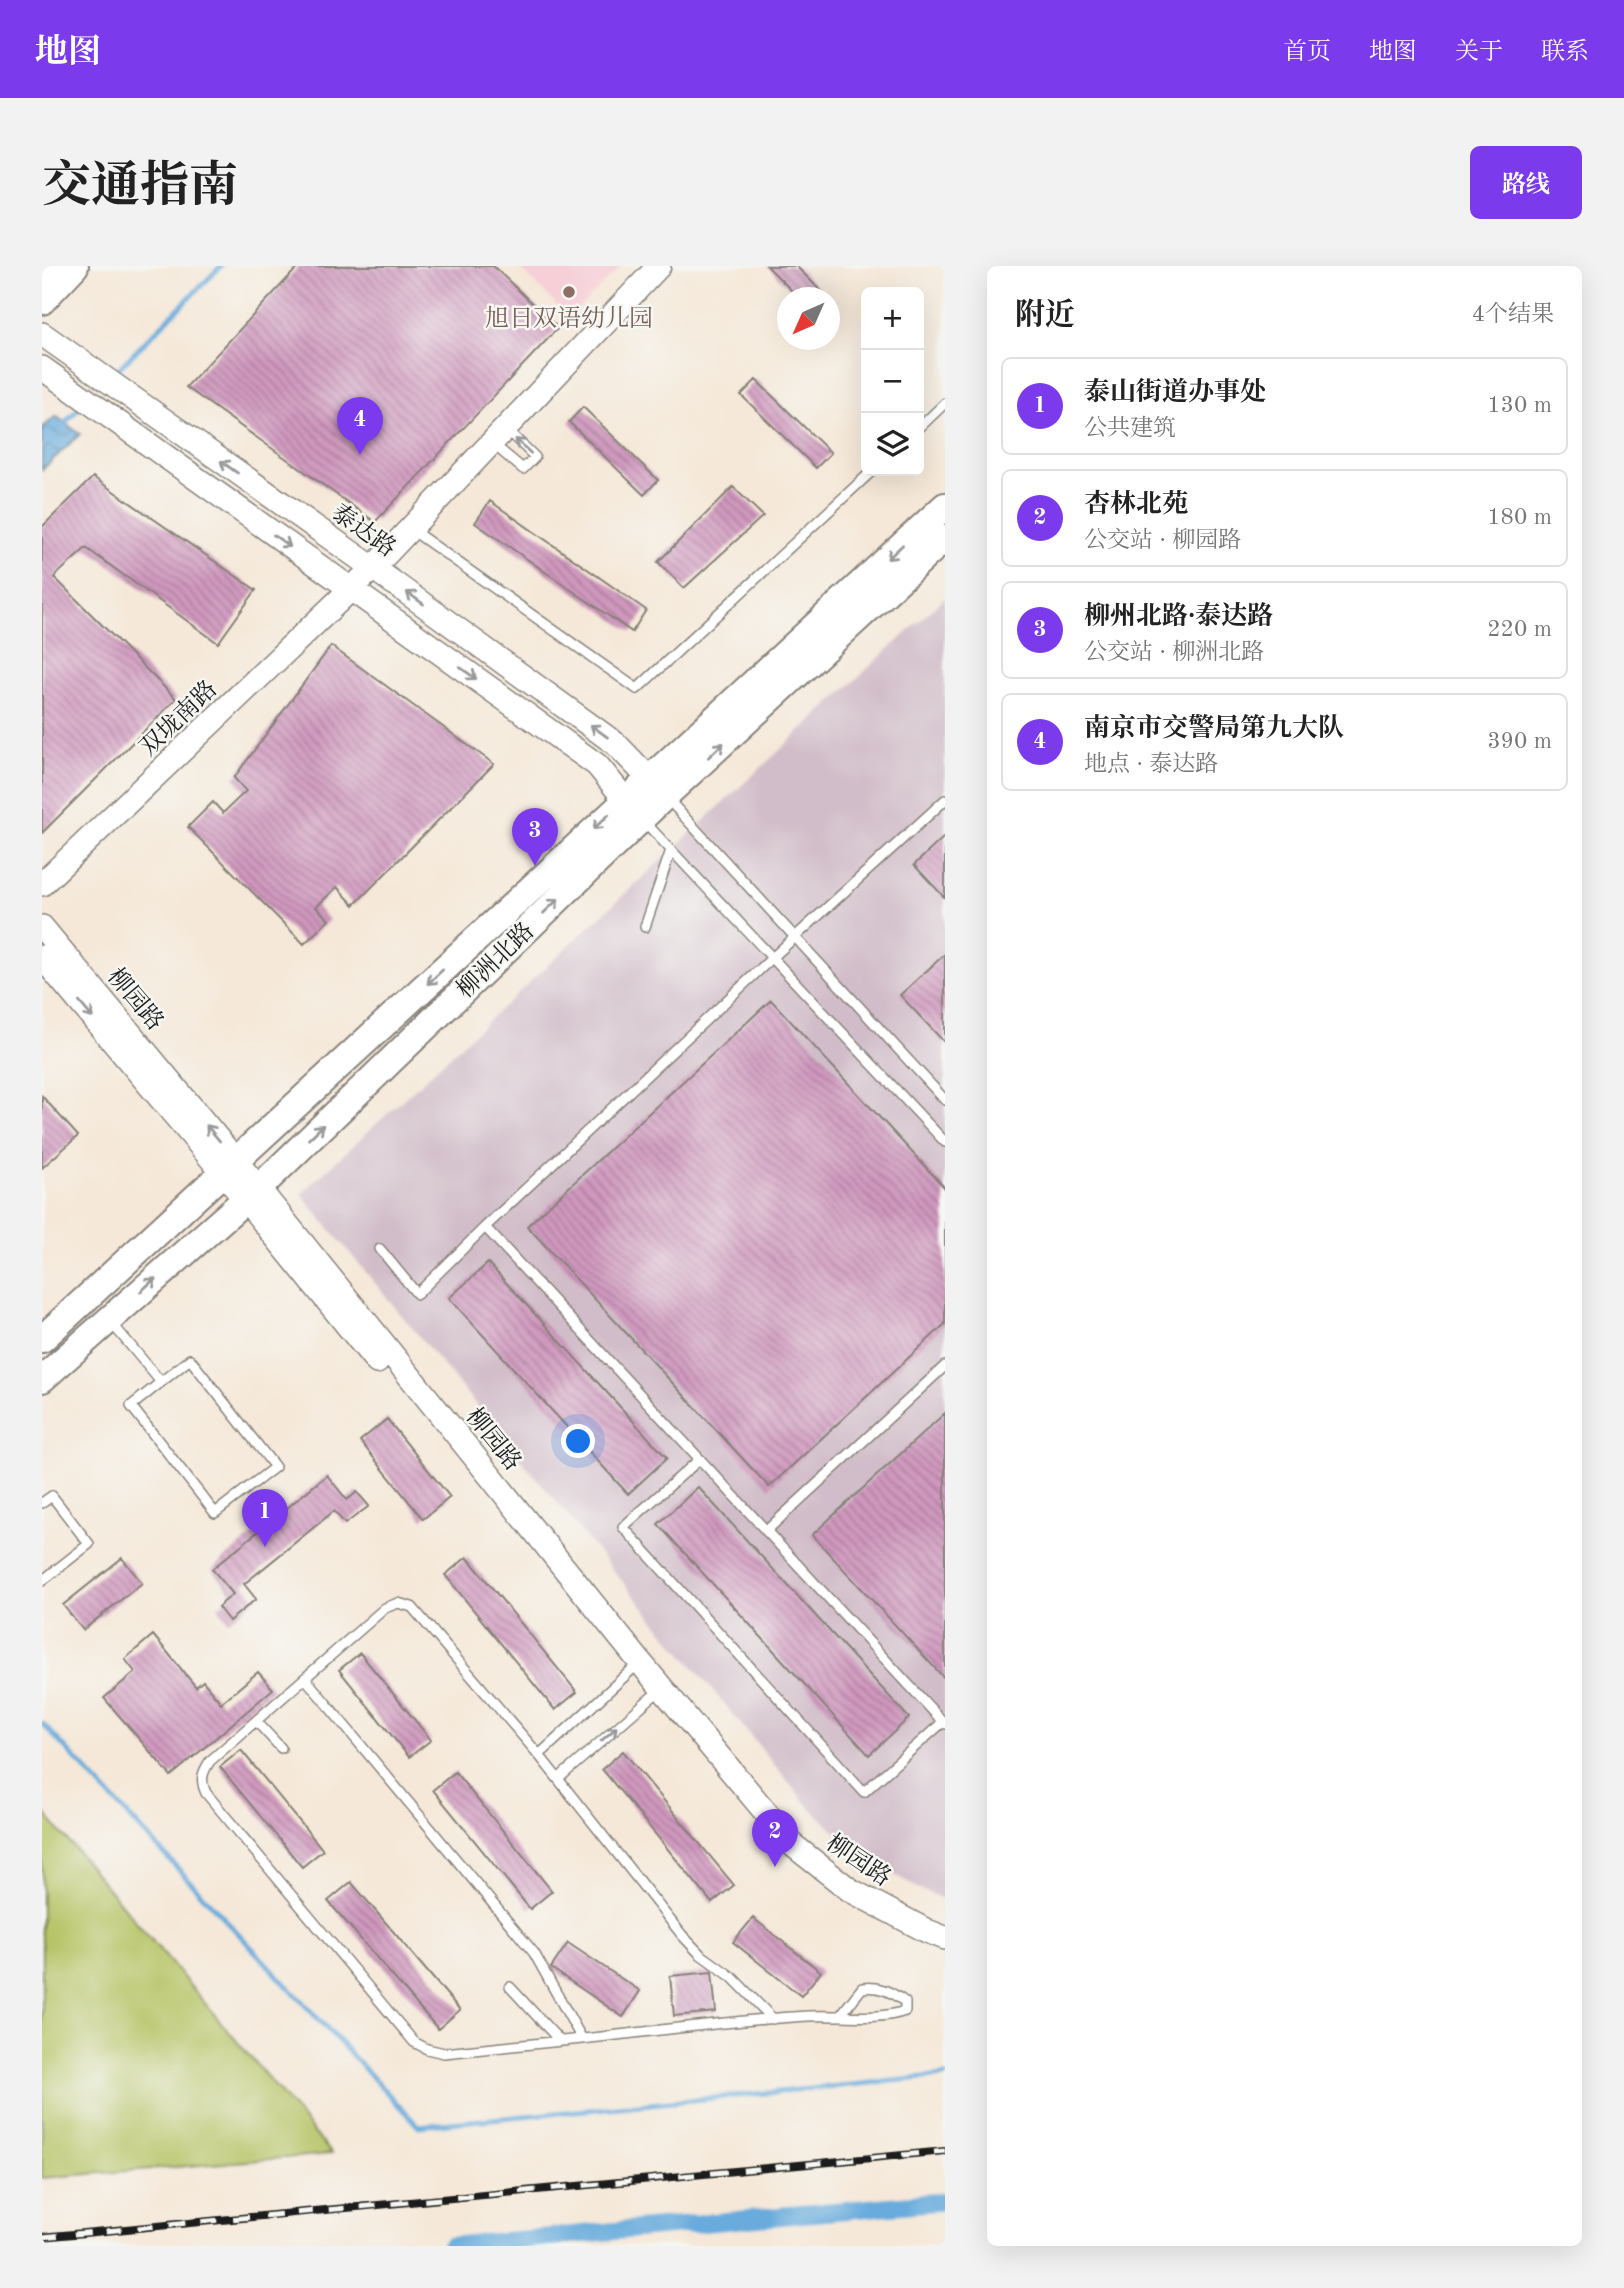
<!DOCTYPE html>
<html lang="zh">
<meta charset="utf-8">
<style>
body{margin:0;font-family:"Old Standard TT","Noto Serif SC",serif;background:#f2f2f2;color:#222}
.controls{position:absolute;right:21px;top:21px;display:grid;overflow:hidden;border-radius:10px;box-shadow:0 7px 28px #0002}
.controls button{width:63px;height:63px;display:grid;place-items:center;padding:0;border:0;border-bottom:2px solid #e0e0e0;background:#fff;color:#222;font:35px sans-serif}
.compass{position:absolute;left:735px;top:21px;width:63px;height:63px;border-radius:50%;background:#fff;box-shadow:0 7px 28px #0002;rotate:225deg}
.you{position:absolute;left:537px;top:1176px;width:24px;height:24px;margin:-18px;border:5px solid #fff;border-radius:50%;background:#1a73e8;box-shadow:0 0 0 10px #1a73e833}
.badge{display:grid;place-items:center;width:46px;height:46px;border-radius:50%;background:#7c3aed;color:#fff;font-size:23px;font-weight:700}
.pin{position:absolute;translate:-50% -58px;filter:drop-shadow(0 2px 4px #0008)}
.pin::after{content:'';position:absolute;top:37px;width:24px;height:21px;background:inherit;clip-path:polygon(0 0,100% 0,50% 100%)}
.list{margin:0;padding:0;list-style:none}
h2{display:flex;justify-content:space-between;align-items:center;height:91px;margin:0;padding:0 28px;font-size:30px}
h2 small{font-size:23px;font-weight:400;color:#767676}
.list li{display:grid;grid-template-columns:46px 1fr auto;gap:21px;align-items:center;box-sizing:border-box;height:98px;margin:0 14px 14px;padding:0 14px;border:2px solid #e0e0e0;border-radius:10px}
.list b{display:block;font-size:26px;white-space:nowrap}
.list p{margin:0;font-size:23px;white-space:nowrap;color:#767676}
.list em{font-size:23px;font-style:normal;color:#767676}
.icon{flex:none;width:38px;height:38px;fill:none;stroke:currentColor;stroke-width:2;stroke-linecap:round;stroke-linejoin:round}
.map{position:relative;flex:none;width:903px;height:1980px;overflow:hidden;border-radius:10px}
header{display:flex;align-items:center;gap:42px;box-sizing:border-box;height:98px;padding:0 35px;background:#7c3aed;color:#fff}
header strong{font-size:33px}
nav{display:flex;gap:38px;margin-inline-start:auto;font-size:24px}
.intro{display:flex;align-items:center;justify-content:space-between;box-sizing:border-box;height:168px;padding:0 42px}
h1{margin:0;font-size:49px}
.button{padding:18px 32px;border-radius:10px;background:#7c3aed;color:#fff;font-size:24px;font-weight:700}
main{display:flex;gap:42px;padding:0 42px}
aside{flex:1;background:#fff;border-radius:10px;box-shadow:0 7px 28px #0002}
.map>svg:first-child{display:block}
</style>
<header>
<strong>地图</strong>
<nav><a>首页</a><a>地图</a><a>关于</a><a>联系</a></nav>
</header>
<div class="intro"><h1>交通指南</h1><a class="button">路线</a></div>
<main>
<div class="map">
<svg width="903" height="1980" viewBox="0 0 903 1980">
<defs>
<pattern id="water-waves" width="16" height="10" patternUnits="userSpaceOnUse" patternTransform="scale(1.75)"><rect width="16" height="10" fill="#68abdc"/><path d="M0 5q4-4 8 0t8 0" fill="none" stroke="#558ab2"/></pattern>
<pattern id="building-back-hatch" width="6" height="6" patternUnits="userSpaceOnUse" patternTransform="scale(1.75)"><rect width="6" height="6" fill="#d098be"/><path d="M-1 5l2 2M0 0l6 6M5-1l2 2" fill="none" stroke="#a87b9a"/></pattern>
</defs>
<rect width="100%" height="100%" fill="#f6f6f2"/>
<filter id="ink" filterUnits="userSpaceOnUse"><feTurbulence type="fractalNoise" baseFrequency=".0143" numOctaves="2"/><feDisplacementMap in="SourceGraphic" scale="14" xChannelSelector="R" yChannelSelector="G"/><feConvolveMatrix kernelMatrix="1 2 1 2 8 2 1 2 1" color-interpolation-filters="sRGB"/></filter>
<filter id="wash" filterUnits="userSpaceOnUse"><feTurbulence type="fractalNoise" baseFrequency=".00686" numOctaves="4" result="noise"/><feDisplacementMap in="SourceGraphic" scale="28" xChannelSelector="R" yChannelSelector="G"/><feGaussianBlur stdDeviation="1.57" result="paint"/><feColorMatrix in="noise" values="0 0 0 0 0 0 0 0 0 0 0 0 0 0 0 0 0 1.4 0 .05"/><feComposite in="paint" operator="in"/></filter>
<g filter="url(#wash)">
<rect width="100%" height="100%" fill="#f5e8d8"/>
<path fill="#f6cfd7" d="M 476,0 L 579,0 L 527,52 Z"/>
<path fill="#d1bdc9" d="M 903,331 L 903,1634 L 877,1623 L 821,1590 L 770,1544 L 259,928 Z"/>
<path fill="#b7c568" stroke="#6a7042" stroke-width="2" d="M 0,1544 L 290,1888 L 0,1912 Z"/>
<path fill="url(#water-waves)" stroke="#42647c" stroke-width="2" d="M 14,150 L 38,168 L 0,204 L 0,163 Z"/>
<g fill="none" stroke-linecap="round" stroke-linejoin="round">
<path stroke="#68abdc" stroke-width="5" d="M 69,110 L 179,0
M 20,160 L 40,139
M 0,1457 L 376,1860 L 903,1810"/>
<path stroke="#68abdc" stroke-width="18" d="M 408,1980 L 903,1935"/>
</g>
<g id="blocks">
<path fill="url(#building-back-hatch)" d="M 257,0 L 451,0 L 516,62 L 333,256 L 144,121 Z
M 725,0 L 754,0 L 786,32 L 757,32 Z
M 714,114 L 789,187 L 774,202 L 699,129 Z
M 541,141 L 616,214 L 602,229 L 527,156 Z
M 51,211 L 214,324 L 176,377 L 44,282 L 12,311 L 134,433 L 0,567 L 0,261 Z
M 691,221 L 721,250 L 642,322 L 616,296 Z
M 448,235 L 604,344 L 590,366 L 433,257 Z
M 289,380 L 452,498 L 312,639 L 295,621 L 274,641 L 287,654 L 262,678 L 146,561 L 171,536 L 181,547 L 204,525 L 192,512 Z
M 903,570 L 903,632 L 872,599 Z
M 903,688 L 903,777 L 858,729 Z
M 729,734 L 903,922 L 903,1058 L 727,1221 L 485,960 Z
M 0,830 L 36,870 L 0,902 Z
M 446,997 L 625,1192 L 586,1228 L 407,1032 Z
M 903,1147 L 903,1413 L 770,1269 Z
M 345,1153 L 408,1231 L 381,1253 L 318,1175 Z
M 285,1209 L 305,1234 L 315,1226 L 327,1240 L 303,1258 L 292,1245 L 202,1318 L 214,1333 L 187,1355 L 176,1341 L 191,1328 L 170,1303 Z
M 656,1221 L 867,1452 L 827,1489 L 616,1258 Z
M 425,1291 L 535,1426 L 513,1444 L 403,1309 Z
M 80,1292 L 100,1317 L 41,1364 L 21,1339 Z
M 111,1369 L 154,1421 L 161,1415 L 179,1437 L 216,1406 L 231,1423 L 129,1510 L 62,1432 L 93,1406 L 83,1393 Z
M 318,1387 L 389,1474 L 367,1491 L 297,1404 Z
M 199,1484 L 281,1584 L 260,1601 L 178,1501 Z
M 581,1485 L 692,1619 L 670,1637 L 560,1503 Z
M 413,1506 L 510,1625 L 488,1643 L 391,1524 Z
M 309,1616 L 418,1744 L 396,1763 L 286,1635 Z
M 711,1652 L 779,1706 L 759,1730 L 691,1676 Z
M 526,1677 L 598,1725 L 581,1751 L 509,1702 Z
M 670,1706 L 674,1746 L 632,1750 L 628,1710 Z"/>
</g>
</g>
<g filter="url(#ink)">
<use href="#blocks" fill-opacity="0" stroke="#88827a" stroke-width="2"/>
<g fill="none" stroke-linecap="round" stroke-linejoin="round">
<defs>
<path id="service" d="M 877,162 L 903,137
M 451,178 L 481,203 L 493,191 L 465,164
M 370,264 L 595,423 L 830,205
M 624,531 L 903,834
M 903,534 L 730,692 L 443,961 L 903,1458
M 600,553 L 903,876
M 603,661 L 629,584
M 338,983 L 375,1028 L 443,961
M 68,1055 L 119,1116
M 148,1093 L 233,1201 L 173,1247 L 89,1140 Z
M 658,1193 L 581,1261 L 822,1526 L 901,1456
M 0,1237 L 10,1230 L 47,1278 L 0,1315
M 724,1265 L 903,1100
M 263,1412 L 492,1687 L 540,1773
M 214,1455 L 239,1482
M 497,1489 L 597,1397
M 516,1513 L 620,1422
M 468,1721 L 518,1775
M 731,1753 L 690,1711 L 658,1688 L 640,1669 L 497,1489 L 370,1341 L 356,1337 L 343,1342 L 168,1495 C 160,1507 158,1514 164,1527 L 372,1776 L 385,1783 L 402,1787 L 540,1773 C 615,1765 691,1754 766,1750 C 795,1748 836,1755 863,1745 L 863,1736 C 848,1725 838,1720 820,1722 L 798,1750"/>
<path id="tertiary" d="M 0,68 L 331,302 L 574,478 L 619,525
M 0,102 L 555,499 L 595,548
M 0,618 L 331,302 L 617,0
M 0,661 L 195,896 L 598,1396 L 752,1580 L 808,1624 L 885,1665 L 903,1672
M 0,691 L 203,933 L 335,1096"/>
<path id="secondary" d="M 0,7 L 6,0
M 0,35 L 33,0
M 0,1073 C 302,797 602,517 903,240
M 0,1113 L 223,916 L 623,530 L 903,272"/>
</defs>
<use href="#service" stroke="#88827a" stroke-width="12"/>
<use href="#tertiary" stroke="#88827a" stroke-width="26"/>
<use href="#secondary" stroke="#88827a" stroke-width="30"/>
<use href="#service" stroke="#fff" stroke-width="9"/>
<use href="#tertiary" stroke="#fff" stroke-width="23"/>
<use href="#secondary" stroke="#fff" stroke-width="26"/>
<defs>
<path id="rail" d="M 0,1971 L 903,1885"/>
</defs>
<use href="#rail" stroke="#1c1c1c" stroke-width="8"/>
<use href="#rail" stroke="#f6f6f2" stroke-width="5" stroke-dasharray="16" stroke-linecap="butt"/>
</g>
<defs><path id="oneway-shaft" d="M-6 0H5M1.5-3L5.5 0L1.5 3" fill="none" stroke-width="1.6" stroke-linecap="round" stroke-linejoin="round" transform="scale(1.75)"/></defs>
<g stroke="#999">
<use href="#oneway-shaft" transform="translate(481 180) rotate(-137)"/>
<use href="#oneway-shaft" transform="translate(187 201) rotate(-145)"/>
<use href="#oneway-shaft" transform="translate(240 275) rotate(35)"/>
<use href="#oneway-shaft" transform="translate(853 286) rotate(137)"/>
<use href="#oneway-shaft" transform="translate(373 332) rotate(-144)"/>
<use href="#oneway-shaft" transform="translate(426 407) rotate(36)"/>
<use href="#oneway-shaft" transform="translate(557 465) rotate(-144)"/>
<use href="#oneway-shaft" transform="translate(674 484) rotate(-43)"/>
<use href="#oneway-shaft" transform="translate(559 556) rotate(137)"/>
<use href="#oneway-shaft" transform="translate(509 640) rotate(-44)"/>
<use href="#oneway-shaft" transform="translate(393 711) rotate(137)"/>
<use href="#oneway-shaft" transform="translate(44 744) rotate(50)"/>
<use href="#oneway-shaft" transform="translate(274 866) rotate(-44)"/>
<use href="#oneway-shaft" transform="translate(171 867) rotate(-130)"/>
<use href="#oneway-shaft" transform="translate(106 1019) rotate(-42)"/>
<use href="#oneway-shaft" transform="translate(567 1468) rotate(-41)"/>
</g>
</g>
<circle fill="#8d6e63" stroke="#f6f6f2" stroke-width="2.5" cx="527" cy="26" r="7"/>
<g text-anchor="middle" stroke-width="5" stroke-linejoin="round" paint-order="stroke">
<g font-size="24" fill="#785e54" stroke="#f6f6f2">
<text x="527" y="60">旭日双语幼儿园</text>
</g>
<g font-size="24" fill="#1c1c1c" stroke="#f6f6f2">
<text transform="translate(322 264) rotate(35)" y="8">泰达路</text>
<text transform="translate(136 452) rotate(-44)" y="8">双垅南路</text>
<text transform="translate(453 694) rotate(-44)" y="8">柳洲北路</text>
<text transform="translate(94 733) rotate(50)" y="8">柳园路</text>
<text transform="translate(452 1173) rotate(51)" y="8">柳园路</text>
<text transform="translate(817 1594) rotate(34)" y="8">柳园路</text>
</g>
</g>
</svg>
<div class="controls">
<button>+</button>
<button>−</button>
<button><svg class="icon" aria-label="layers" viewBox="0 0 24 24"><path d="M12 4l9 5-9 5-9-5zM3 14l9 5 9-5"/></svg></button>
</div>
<svg class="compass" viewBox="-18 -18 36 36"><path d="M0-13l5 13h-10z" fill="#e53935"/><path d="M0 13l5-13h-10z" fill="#767676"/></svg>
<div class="you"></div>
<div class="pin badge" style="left:223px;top:1281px">1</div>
<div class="pin badge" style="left:733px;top:1601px">2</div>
<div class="pin badge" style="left:493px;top:600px">3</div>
<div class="pin badge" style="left:318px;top:189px">4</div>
</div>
<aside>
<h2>附近<small>4个结果</small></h2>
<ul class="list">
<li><span class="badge">1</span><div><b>泰山街道办事处</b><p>公共建筑</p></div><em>130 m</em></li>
<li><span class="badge">2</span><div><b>杏林北苑</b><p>公交站 · 柳园路</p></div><em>180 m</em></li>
<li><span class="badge">3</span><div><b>柳州北路·泰达路</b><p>公交站 · 柳洲北路</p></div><em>220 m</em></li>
<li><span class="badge">4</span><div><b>南京市交警局第九大队</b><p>地点 · 泰达路</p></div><em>390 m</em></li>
</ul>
</aside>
</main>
